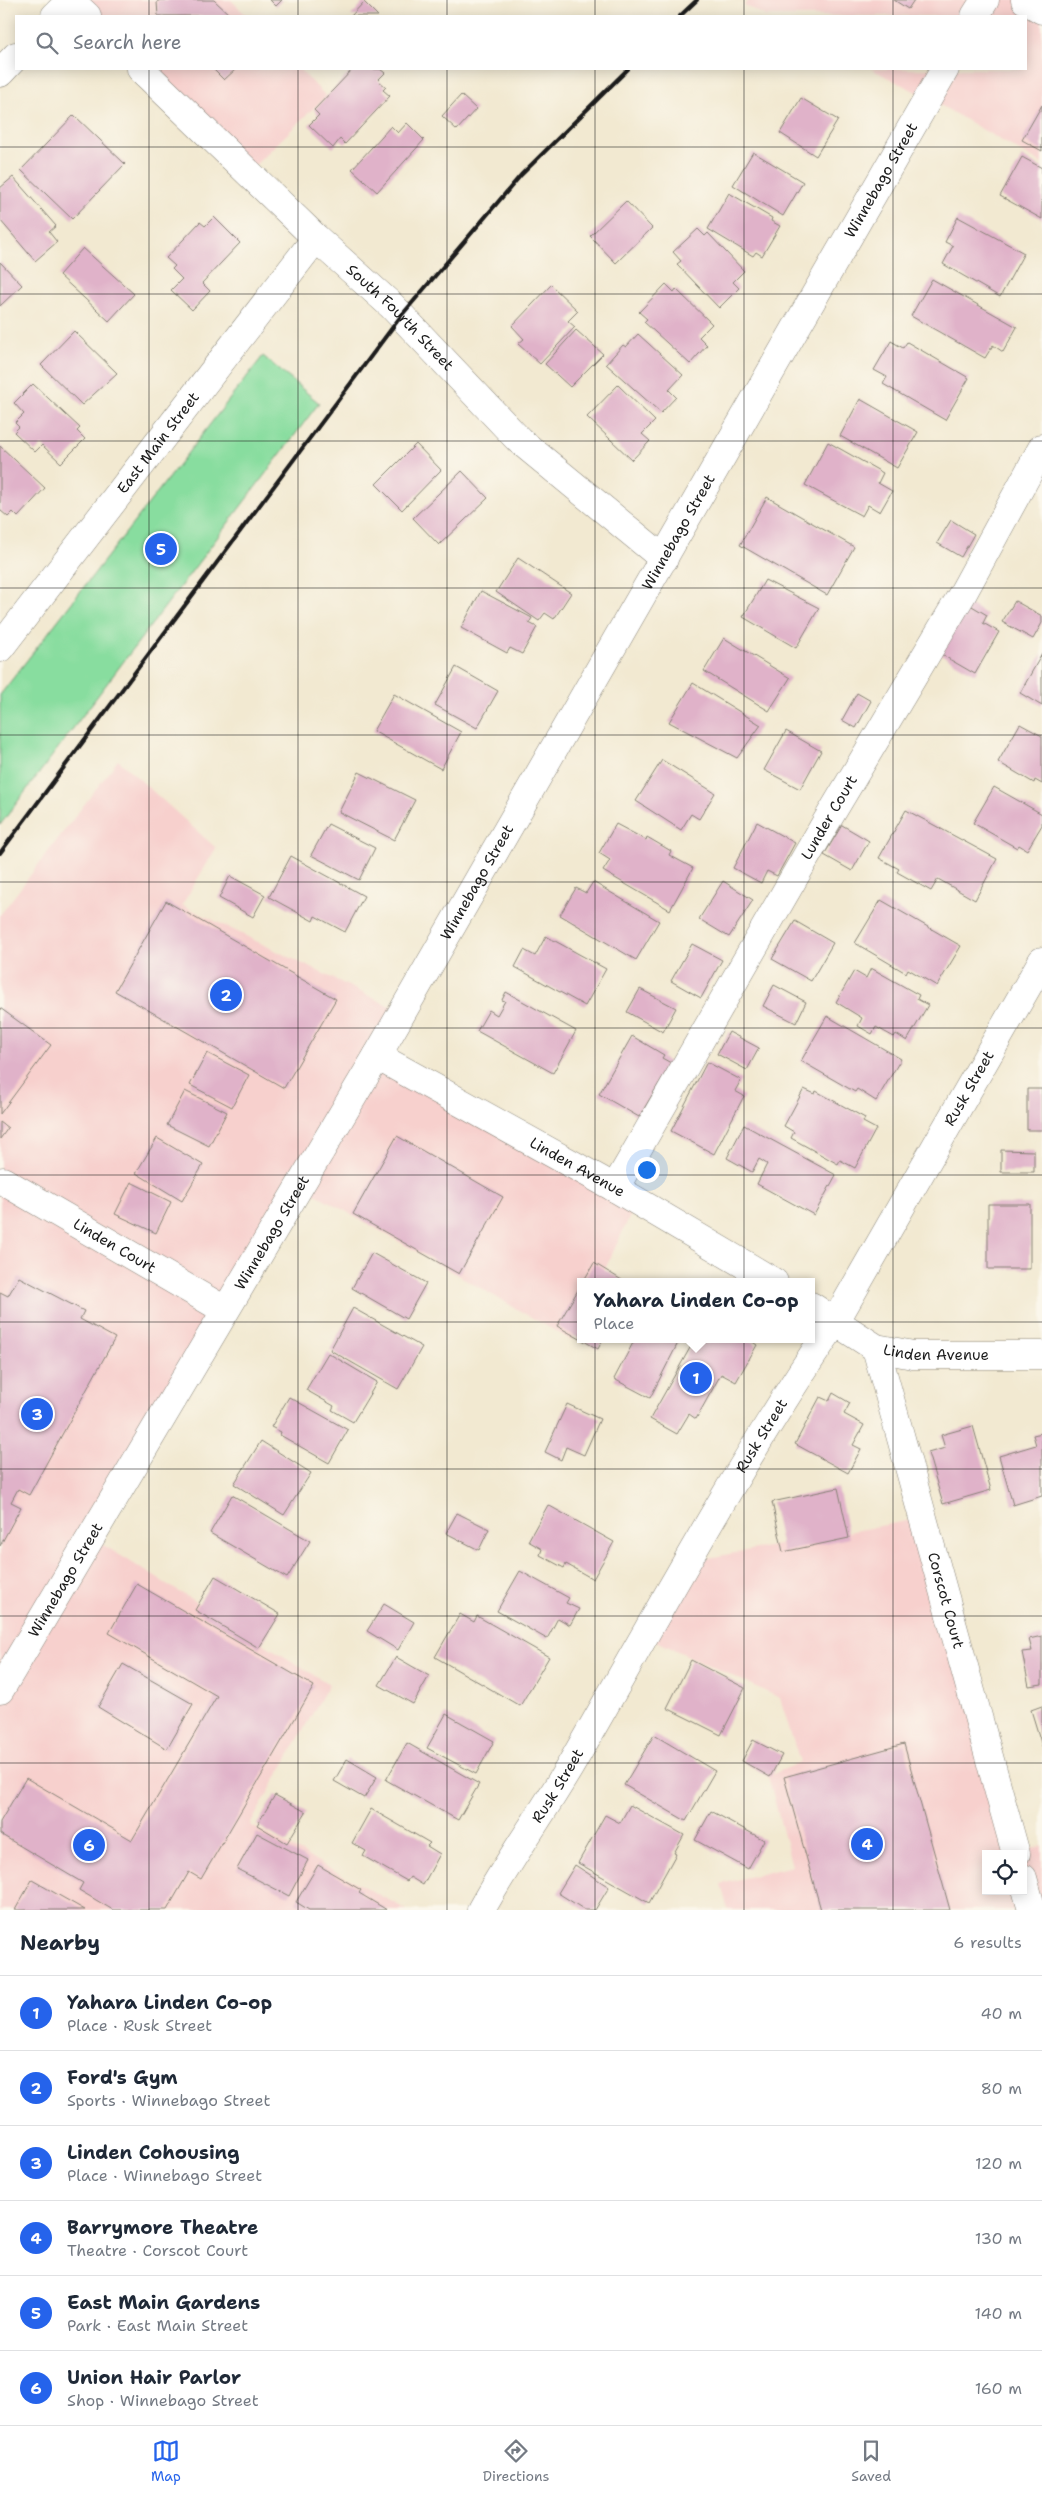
<!DOCTYPE html>
<meta charset="utf-8">
<style>
body{margin:0;font-family:"Shantell Sans",sans-serif;background:#f6f6f7;color:#1f2937}
.controls{position:absolute;right:15px;bottom:15px;display:grid;overflow:hidden;border-radius:0px;box-shadow:0 2px 12px #0003}
.controls button{width:45px;height:45px;display:grid;place-items:center;padding:0;border:0;border-bottom:1px solid #e0e1e3;background:#fff;color:#1f2937;font:25px sans-serif}
.you{position:absolute;left:646px;top:1169px;width:18px;height:18px;margin:-12px;border:4px solid #fff;border-radius:50%;background:#1a73e8;box-shadow:0 0 0 8px #1a73e833}
.badge{display:grid;place-items:center;width:32px;height:32px;border-radius:50%;background:#2563eb;color:#fff;font-size:16px;font-weight:700}
.pin{position:absolute;translate:-50% -50%;border:2px solid #fff;box-shadow:0 1px 5px #0006}
.popup{position:absolute;left:577px;top:1278px;width:238px;height:65px;box-sizing:border-box;display:grid;place-content:center;border-radius:0px;background:#fff;filter:drop-shadow(0 1px 4px #0005);font-size:16px;white-space:nowrap;color:#747a83}
.popup b{font-size:19px;color:#1f2937}
.popup::after{content:'';position:absolute;left:50%;top:100%;margin-left:-10px;border:10px solid transparent;border-top-color:#fff}
.list{margin:0;padding:0;list-style:none}
h2{display:flex;justify-content:space-between;align-items:center;height:65px;margin:0;padding:0 20px;font-size:21px}
h2 small{font-size:16px;font-weight:400;color:#747a83}
.list li{display:grid;grid-template-columns:32px 1fr auto;gap:15px;align-items:center;box-sizing:border-box;height:75px;padding:0 20px;border-top:1px solid #e0e1e3}
.list b{display:block;font-size:19px;white-space:nowrap}
.list p{margin:0;font-size:16px;white-space:nowrap;color:#747a83}
.list em{font-size:16px;font-style:normal;color:#747a83}
.icon{flex:none;width:28px;height:28px;fill:none;stroke:currentColor;stroke-width:2;stroke-linecap:round;stroke-linejoin:round}
.map{position:relative;flex:none;width:1042px;height:1910px;overflow:hidden}
.search{position:absolute;background:#fff;box-shadow:0 2px 12px #0003;left:15px;right:15px;top:15px;height:55px;display:flex;align-items:center;gap:12px;box-sizing:border-box;padding:0 18px;border-radius:0px;color:#747a83;font-size:19px}
.sheet{height:515px;background:#fff}
nav{display:flex;justify-content:space-around;align-items:center;box-sizing:border-box;height:70px;border-top:1px solid #e0e1e3;background:#fff;font-size:14px;color:#747a83}
nav a{display:grid;justify-items:center;gap:2px}
nav .on{color:#2563eb}
.map>svg:first-child{display:block}
</style>
<div class="map">
<svg width="1042" height="1910" viewBox="0 0 1042 1910">
<rect width="100%" height="100%" fill="#fbf7ec"/>
<filter id="ink" filterUnits="userSpaceOnUse"><feTurbulence type="fractalNoise" baseFrequency=".02" numOctaves="2"/><feDisplacementMap in="SourceGraphic" scale="10" xChannelSelector="R" yChannelSelector="G"/><feConvolveMatrix kernelMatrix="1 2 1 2 8 2 1 2 1" color-interpolation-filters="sRGB"/></filter>
<filter id="wash" filterUnits="userSpaceOnUse"><feTurbulence type="fractalNoise" baseFrequency=".0096" numOctaves="4" result="noise"/><feDisplacementMap in="SourceGraphic" scale="20" xChannelSelector="R" yChannelSelector="G"/><feGaussianBlur stdDeviation="1.12" result="paint"/><feColorMatrix in="noise" values="0 0 0 0 0 0 0 0 0 0 0 0 0 0 0 0 0 1.4 0 .05"/><feComposite in="paint" operator="in"/></filter>
<g filter="url(#wash)">
<rect width="100%" height="100%" fill="#f2e9d1"/>
<path fill="#f7d0cd" fill-rule="evenodd" d="M 71,0 L 231,0 L 247,16 L 87,16 Z
M 750,0 L 1042,0 L 1042,164 L 928,98 L 871,69 L 1026,69 L 1026,16 L 766,16 L 744,5 Z
M 141,69 L 299,69 L 326,96 L 248,172 Z
M 118,760 L 216,848 L 182,905 L 402,1012 L 377,1056 L 637,1201 L 599,1282 L 581,1282 L 581,1319 L 571,1340 L 300,1185 L 92,1538 L 329,1684 L 250,1825 L 407,1910 L 0,1910 L 0,915 Z
M 923,1518 L 1016,1853 L 1042,1846 L 1042,1910 L 728,1910 L 721,1884 L 792,1866 L 768,1776 L 800,1763 L 780,1698 L 645,1636 L 687,1562 ZM 986,1854 L 1023,1854 L 1023,1891 L 986,1891 Z"/>
<path fill="#88dd9f" stroke="#527c5e" d="M 263,356 L 319,403 L 0,825 L 0,695 Z"/>
<g id="blocks">
<path fill="#e0b2c9" d="M 160,0 L 214,0 L 231,16 L 158,16 L 157,2 Z
M 270,0 L 282,0 L 276,6 Z
M 894,0 L 914,0 L 908,9 Z
M 364,2 L 378,16 L 351,16 Z
M 213,69 L 236,69 L 224,80 Z
M 353,69 L 380,69 L 385,73 L 378,80 L 386,87 L 383,90 L 390,96 L 345,144 L 340,139 L 333,148 L 309,125 L 319,115 L 314,110 Z
M 461,95 L 476,109 L 457,130 L 442,116 Z
M 801,98 L 838,120 L 816,156 L 780,133 Z
M 1042,105 L 1042,151 L 1022,140 Z
M 74,115 L 125,164 L 72,219 L 21,170 Z
M 407,123 L 424,140 L 377,192 L 352,169 L 391,126 L 398,133 Z
M 753,152 L 803,182 L 783,216 L 733,185 Z
M 1022,157 L 1042,168 L 1042,219 L 1000,196 Z
M 13,177 L 56,226 L 49,232 L 57,242 L 35,261 L 0,220 L 0,188 Z
M 729,193 L 772,218 L 771,221 L 780,226 L 762,256 L 756,252 L 753,256 L 708,229 Z
M 626,201 L 652,228 L 616,263 L 590,236 Z
M 214,217 L 240,243 L 202,283 L 210,291 L 192,310 L 171,290 L 182,279 L 172,269 L 175,266 L 166,258 L 200,222 L 205,226 Z
M 958,217 L 1024,253 L 1000,297 L 943,264 L 953,246 L 945,242 Z
M 698,229 L 705,236 L 708,233 L 744,271 L 733,282 L 739,288 L 719,308 L 677,264 L 681,261 L 673,252 Z
M 83,248 L 134,294 L 109,321 L 59,275 Z
M 0,262 L 22,285 L 0,306 Z
M 932,279 L 1017,327 L 1003,352 L 993,345 L 985,358 L 911,316 Z
M 666,284 L 674,292 L 676,289 L 712,324 L 699,337 L 707,345 L 690,364 L 644,322 L 647,319 L 639,312 Z
M 551,285 L 578,311 L 568,321 L 575,327 L 540,364 L 518,344 L 524,339 L 512,326 Z
M 576,330 L 603,354 L 570,387 L 545,364 Z
M 74,331 L 117,373 L 82,405 L 41,365 Z
M 638,334 L 683,375 L 669,390 L 676,397 L 661,413 L 606,364 L 623,345 L 626,347 Z
M 891,341 L 903,348 L 907,342 L 969,378 L 945,420 L 883,384 L 887,377 L 874,370 Z
M 33,384 L 80,428 L 77,431 L 85,439 L 61,463 L 42,445 L 35,452 L 14,432 L 19,427 L 15,423 L 24,414 L 14,403 Z
M 618,385 L 655,421 L 642,434 L 650,441 L 632,460 L 587,417 Z
M 860,399 L 918,432 L 897,468 L 840,436 Z
M 828,442 L 883,473 L 878,483 L 892,491 L 880,512 L 868,505 L 862,516 L 805,485 Z
M 416,444 L 441,470 L 402,510 L 376,484 Z
M 0,446 L 45,488 L 18,517 L 13,512 L 8,517 L 0,510 Z
M 462,471 L 488,498 L 439,545 L 413,518 Z
M 767,497 L 854,547 L 827,595 L 740,545 Z
M 951,520 L 974,534 L 961,557 L 937,543 Z
M 518,558 L 571,593 L 554,619 L 545,613 L 539,621 L 496,592 Z
M 765,580 L 819,608 L 796,648 L 743,617 Z
M 481,591 L 532,618 L 529,623 L 537,627 L 522,654 L 510,648 L 507,653 L 461,628 Z
M 1015,601 L 1042,616 L 1042,623 L 1033,639 L 1002,622 Z
M 965,602 L 987,615 L 983,623 L 999,632 L 975,674 L 937,652 Z
M 724,638 L 790,678 L 769,711 L 704,671 Z
M 1042,654 L 1042,706 L 1020,693 Z
M 456,667 L 498,691 L 477,728 L 435,705 Z
M 693,683 L 761,725 L 737,758 L 669,722 Z
M 857,693 L 871,701 L 856,728 L 842,720 Z
M 394,694 L 461,732 L 441,769 L 373,731 Z
M 1020,724 L 1042,736 L 1042,784 L 1035,780 L 1034,783 L 998,762 Z
M 786,731 L 821,751 L 800,789 L 764,770 Z
M 662,760 L 715,793 L 699,819 L 691,814 L 681,830 L 636,801 Z
M 359,772 L 415,800 L 394,840 L 339,812 Z
M 994,787 L 1042,814 L 1042,825 L 1027,850 L 1019,845 L 1017,848 L 973,823 Z
M 906,810 L 997,859 L 975,900 L 938,879 L 931,891 L 897,872 L 899,869 L 879,858 Z
M 757,822 L 795,843 L 777,876 L 767,871 L 761,883 L 733,868 Z
M 328,824 L 375,848 L 359,880 L 311,855 Z
M 616,824 L 646,840 L 647,837 L 671,851 L 669,855 L 693,868 L 670,910 L 603,871 L 610,860 L 599,853 Z
M 842,825 L 869,841 L 852,871 L 824,855 Z
M 291,856 L 364,896 L 345,932 L 315,916 L 313,921 L 269,897 Z
M 230,876 L 265,895 L 253,917 L 219,898 Z
M 723,881 L 753,900 L 729,937 L 699,919 Z
M 593,882 L 659,921 L 636,960 L 560,915 L 576,888 L 586,893 Z
M 881,900 L 961,946 L 937,986 L 908,969 L 906,973 L 855,943 Z
M 166,901 L 336,999 L 284,1088 L 115,991 Z
M 795,921 L 833,943 L 811,981 L 772,959 Z
M 546,936 L 606,969 L 585,1006 L 515,967 L 524,950 L 535,956 Z
M 692,944 L 722,960 L 701,998 L 671,981 Z
M 871,968 L 919,995 L 917,999 L 928,1005 L 907,1041 L 896,1034 L 894,1037 L 876,1027 L 872,1034 L 858,1026 L 862,1018 L 836,1002 L 854,971 L 866,978 Z
M 774,985 L 806,1002 L 796,1023 L 763,1006 Z
M 640,989 L 676,1008 L 663,1032 L 627,1012 Z
M 506,992 L 576,1031 L 553,1073 L 477,1031 L 489,1010 L 497,1015 L 505,1001 L 502,1000 Z
M 0,1008 L 51,1045 L 0,1114 Z
M 827,1016 L 901,1059 L 876,1101 L 857,1089 L 855,1092 L 801,1061 Z
M 729,1032 L 759,1048 L 747,1070 L 717,1054 Z
M 632,1036 L 664,1055 L 662,1058 L 671,1063 L 639,1117 L 599,1094 Z
M 207,1053 L 249,1075 L 232,1107 L 190,1085 Z
M 707,1062 L 741,1080 L 735,1091 L 744,1096 L 714,1154 L 671,1131 Z
M 804,1089 L 815,1094 L 816,1091 L 865,1118 L 863,1122 L 876,1129 L 855,1168 L 840,1160 L 838,1164 L 791,1138 L 794,1132 L 784,1126 Z
M 1027,1089 L 1042,1089 L 1042,1130 L 1027,1130 Z
M 185,1091 L 227,1112 L 209,1146 L 167,1125 Z
M 0,1122 L 8,1128 L 0,1139 Z
M 744,1125 L 836,1175 L 814,1215 L 757,1184 L 767,1164 L 759,1159 L 752,1172 L 727,1158 Z
M 397,1136 L 503,1197 L 459,1274 L 353,1214 Z
M 157,1138 L 203,1165 L 182,1201 L 136,1173 Z
M 1001,1150 L 1034,1151 L 1034,1172 L 1001,1172 Z
M 131,1182 L 171,1202 L 156,1233 L 115,1214 Z
M 988,1204 L 1030,1204 L 1030,1269 L 988,1269 Z
M 372,1253 L 426,1283 L 406,1319 L 352,1288 Z
M 594,1263 L 625,1282 L 583,1282 Z
M 19,1277 L 84,1311 L 80,1319 L 115,1338 L 29,1495 L 18,1489 L 11,1502 L 21,1507 L 0,1546 L 0,1292 L 8,1296 Z
M 581,1285 L 581,1339 L 603,1339 L 598,1349 L 557,1326 Z
M 353,1308 L 422,1347 L 398,1389 L 330,1350 Z
M 635,1339 L 680,1339 L 650,1398 L 614,1379 Z
M 695,1339 L 748,1339 L 757,1345 L 736,1382 L 721,1374 L 696,1419 L 689,1414 L 677,1434 L 650,1419 Z
M 328,1353 L 377,1382 L 353,1422 L 332,1410 L 334,1406 L 306,1390 Z
M 833,1393 L 850,1403 L 844,1414 L 864,1425 L 853,1445 L 861,1449 L 848,1473 L 795,1444 L 820,1397 L 829,1401 Z
M 289,1397 L 348,1430 L 329,1463 L 280,1435 L 281,1432 L 271,1427 Z
M 567,1404 L 600,1419 L 584,1455 L 566,1447 L 561,1460 L 545,1452 Z
M 973,1426 L 991,1490 L 943,1504 L 928,1453 L 945,1448 L 941,1435 Z
M 1042,1433 L 1042,1496 L 1013,1505 L 999,1456 L 1036,1445 L 1033,1435 Z
M 261,1441 L 311,1473 L 284,1515 L 234,1484 Z
M 838,1488 L 849,1538 L 783,1552 L 772,1502 Z
M 232,1495 L 310,1541 L 287,1578 L 210,1533 Z
M 548,1505 L 614,1542 L 593,1579 L 566,1564 L 564,1568 L 540,1555 L 542,1549 L 528,1541 Z
M 457,1513 L 489,1529 L 479,1550 L 446,1533 Z
M 520,1571 L 569,1598 L 566,1603 L 579,1609 L 570,1625 L 558,1618 L 547,1639 L 497,1611 Z
M 215,1576 L 280,1614 L 259,1648 L 195,1610 Z
M 137,1584 L 314,1686 L 201,1879 L 189,1872 L 167,1910 L 113,1910 L 79,1890 L 83,1883 L 0,1834 L 0,1822 L 26,1778 L 132,1840 L 217,1696 L 109,1633 Z
M 384,1604 L 414,1622 L 398,1650 L 367,1631 Z
M 460,1614 L 474,1622 L 477,1616 L 549,1657 L 520,1706 L 435,1657 Z
M 1042,1636 L 1042,1684 L 1029,1686 L 1022,1652 L 1032,1651 L 1029,1639 Z
M 396,1657 L 429,1676 L 413,1704 L 379,1685 Z
M 691,1660 L 745,1688 L 721,1735 L 667,1708 Z
M 123,1664 L 193,1704 L 167,1749 L 98,1707 Z
M 1042,1706 L 1042,1746 L 1031,1710 Z
M 446,1714 L 494,1741 L 476,1774 L 427,1748 Z
M 654,1735 L 715,1771 L 686,1821 L 624,1785 Z
M 753,1740 L 782,1755 L 770,1777 L 742,1761 Z
M 407,1743 L 479,1784 L 458,1820 L 386,1780 Z
M 904,1744 L 950,1910 L 821,1910 L 784,1777 Z
M 347,1759 L 377,1777 L 364,1798 L 334,1781 Z
M 275,1795 L 306,1812 L 287,1843 L 257,1825 Z
M 630,1805 L 684,1835 L 674,1853 L 676,1854 L 649,1903 L 578,1863 L 605,1815 L 620,1823 Z
M 371,1809 L 430,1843 L 427,1846 L 440,1854 L 423,1885 L 410,1877 L 407,1881 L 363,1856 L 366,1851 L 352,1843 Z
M 711,1811 L 764,1840 L 748,1869 L 695,1840 Z
M 257,1833 L 308,1860 L 289,1896 L 237,1869 Z
M 318,1865 L 361,1890 L 359,1893 L 387,1910 L 309,1910 L 296,1902 Z
M 575,1865 L 609,1887 L 595,1910 L 585,1910 L 558,1893 Z
M 32,1880 L 85,1910 L 15,1910 Z"/>
</g>
</g>
<g filter="url(#ink)">
<use href="#blocks" fill-opacity="0" stroke="#878276" stroke-width="1"/>
<g fill="none" stroke-linecap="round" stroke-linejoin="round">
<defs>
<g id="minor">
<path d="M 70,0 L 87,16"/>
<path d="M 1025,0 L 1042,10"/>
<path d="M 975,16 L 985,0"/>
<path id="s1" d="M 141,69 L 316,238 L 392,306 L 519,440 L 664,559"/>
<path id="s2" d="M 0,648 L 316,238"/>
<path id="s3" d="M 377,1056 L 615,1188 L 774,1282"/>
<path id="s4" d="M 3,1181 L 225,1310"/>
<path id="s5" d="M 615,1188 L 825,824 L 963,593 L 1042,448"/>
<path id="s6" d="M 811,1306 L 876,1348 L 913,1355 L 1042,1355"/>
<path id="s7" d="M 876,1348 L 1016,1854"/>
<path id="s8" d="M 0,1690 L 377,1056 L 945,69"/>
<path d="M 1023,1878 L 1032,1910"/>
<path id="s9" d="M 481,1910 C 510,1857 546,1809 576,1756 C 660,1610 740,1461 835,1322 L 1042,961"/>
</g>
<path id="major" d="M 55,16 L 71,0
M 0,73 L 16,56"/>
</defs>
<use href="#minor" stroke="#878276" stroke-width="29"/>
<use href="#major" stroke="#878276" stroke-width="29"/>
<use href="#minor" stroke="#fff" stroke-width="28"/>
<use href="#major" stroke="#fff" stroke-width="28"/>
<path stroke="#1c1c1c" stroke-width="4" d="M 680,16 L 697,0
M 0,853 L 401,316 L 521,175 L 628,69"/>
</g>
</g>
<path fill="none" stroke="#1c1c1c" stroke-width="1" stroke-opacity="0.55" d="M 149,0 L 149,16M 298,0 L 298,16M 447,0 L 447,16M 595,0 L 595,16M 744,0 L 744,16M 893,0 L 893,16M 149,69 L 149,1910M 298,69 L 298,1910M 447,69 L 447,1910M 595,69 L 595,1910M 744,69 L 744,1910M 893,69 L 893,1910M 0,147 L 1042,147M 0,294 L 1042,294M 0,441 L 1042,441M 0,588 L 1042,588M 0,735 L 1042,735M 0,882 L 1042,882M 0,1028 L 1042,1028M 0,1175 L 1042,1175M 0,1322 L 1042,1322M 0,1469 L 1042,1469M 0,1616 L 1042,1616M 0,1763 L 1042,1763"/>
<g text-anchor="middle" stroke-width="4" stroke-linejoin="round" paint-order="stroke">
<g font-size="15" fill="#1c1c1c" stroke="#fbf7ec">
<text dy="5" stroke="none"><textPath href="#s8" startOffset="1748">Winnebago Street</textPath></text>
<text dy="5" stroke="none"><textPath href="#s1" startOffset="359">South Fourth Street</textPath></text>
<text dy="5" stroke="none"><textPath href="#s2" startOffset="259">East Main Street</textPath></text>
<text dy="5" stroke="none"><textPath href="#s8" startOffset="1342">Winnebago Street</textPath></text>
<text dy="5" stroke="none"><textPath href="#s5" startOffset="428">Lunder Court</textPath></text>
<text dy="5" stroke="none"><textPath href="#s8" startOffset="938">Winnebago Street</textPath></text>
<text dy="5" stroke="none"><textPath href="#s9" startOffset="956">Rusk Street</textPath></text>
<text dy="5" stroke="none"><textPath href="#s3" startOffset="229">Linden Avenue</textPath></text>
<text dy="5" stroke="none"><textPath href="#s8" startOffset="532">Winnebago Street</textPath></text>
<text dy="5" stroke="none"><textPath href="#s4" startOffset="129">Linden Court</textPath></text>
<text dy="5" stroke="none"><textPath href="#s6" startOffset="138">Linden Avenue</textPath></text>
<text dy="5" stroke="none"><textPath href="#s9" startOffset="551">Rusk Street</textPath></text>
<text dy="5" stroke="none"><textPath href="#s8" startOffset="128">Winnebago Street</textPath></text>
<text dy="5" stroke="none"><textPath href="#s7" startOffset="262">Corscot Court</textPath></text>
<text dy="5" stroke="none"><textPath href="#s9" startOffset="146">Rusk Street</textPath></text>
</g>
</g>
</svg>
<div class="controls">
<button><svg class="icon" aria-label="locate" viewBox="0 0 24 24"><circle cx="12" cy="12" r="6"/><path d="M12 2v4M12 18v4M2 12h4M18 12h4"/></svg></button>
</div>
<div class="you"></div>
<div class="pin badge" style="left:696px;top:1378px">1</div>
<div class="popup"><b>Yahara Linden Co-op</b>Place</div>
<div class="pin badge" style="left:226px;top:995px">2</div>
<div class="pin badge" style="left:37px;top:1414px">3</div>
<div class="pin badge" style="left:867px;top:1844px">4</div>
<div class="pin badge" style="left:161px;top:549px">5</div>
<div class="pin badge" style="left:89px;top:1845px">6</div>
<div class="search"><svg class="icon" aria-label="search" viewBox="0 0 24 24"><circle cx="10" cy="10" r="6"/><path d="M15 15l6 6"/></svg>Search here</div>
</div>
<section class="sheet">
<h2>Nearby<small>6 results</small></h2>
<ul class="list">
<li><span class="badge">1</span><div><b>Yahara Linden Co-op</b><p>Place · Rusk Street</p></div><em>40 m</em></li>
<li><span class="badge">2</span><div><b>Ford's Gym</b><p>Sports · Winnebago Street</p></div><em>80 m</em></li>
<li><span class="badge">3</span><div><b>Linden Cohousing</b><p>Place · Winnebago Street</p></div><em>120 m</em></li>
<li><span class="badge">4</span><div><b>Barrymore Theatre</b><p>Theatre · Corscot Court</p></div><em>130 m</em></li>
<li><span class="badge">5</span><div><b>East Main Gardens</b><p>Park · East Main Street</p></div><em>140 m</em></li>
<li><span class="badge">6</span><div><b>Union Hair Parlor</b><p>Shop · Winnebago Street</p></div><em>160 m</em></li>
</ul>
</section>
<nav>
<a class="on"><svg class="icon" aria-label="map" viewBox="0 0 24 24"><path d="M3 6l6-2 6 2 6-2v14l-6 2-6-2-6 2zM9 4v14M15 6v14"/></svg>Map</a>
<a><svg class="icon" aria-label="directions" viewBox="0 0 24 24"><path d="M12 3l9 9-9 9-9-9zM9 14v-3h6M13 9l2 2-2 2"/></svg>Directions</a>
<a><svg class="icon" aria-label="saved" viewBox="0 0 24 24"><path d="M7 4h10v16l-5-4-5 4z"/></svg>Saved</a>
</nav>
